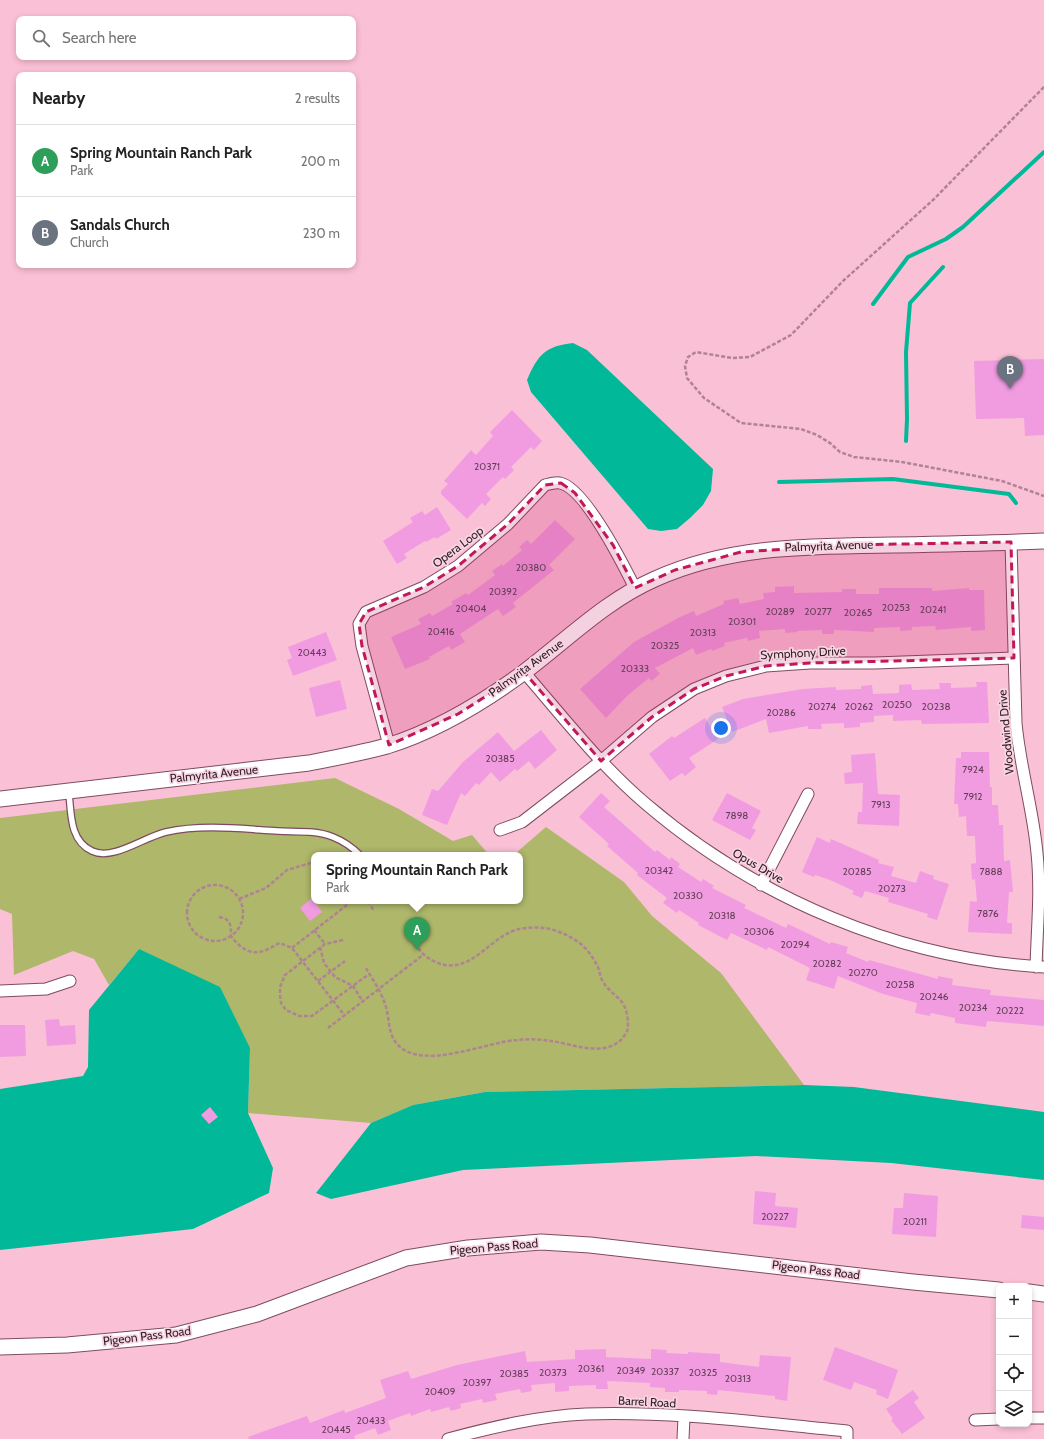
<!DOCTYPE html>
<meta charset="utf-8">
<style>
body{margin:0;font-family:Cabin,sans-serif;background:#f6f6f6;color:#222}
.controls{position:absolute;right:12px;bottom:12px;display:grid;overflow:hidden;border-radius:8px;box-shadow:0 2px 6px #0003}
.controls button{width:36px;height:36px;display:grid;place-items:center;padding:0;border:0;border-bottom:1px solid #e0e0e0;background:#fff;color:#222;font:20px sans-serif}
.you{position:absolute;left:721px;top:728px;width:14px;height:14px;margin:-10px;border:3px solid #fff;border-radius:50%;background:#1a73e8;box-shadow:0 0 0 6px #1a73e833}
.badge{display:grid;place-items:center;width:26px;height:26px;border-radius:50%;background:#377766;color:#fff;font-size:13px;font-weight:700}
.pin{position:absolute;translate:-50% -33px;filter:drop-shadow(0 1px 2px #0008)}
.pin::after{content:'';position:absolute;top:21px;width:14px;height:12px;background:inherit;clip-path:polygon(0 0,100% 0,50% 100%)}
.popup{position:absolute;left:311px;top:852px;width:212px;height:52px;box-sizing:border-box;display:grid;place-content:center;border-radius:8px;background:#fff;filter:drop-shadow(0 1px 3px #0005);font-size:13px;white-space:nowrap;color:#767676}
.popup b{font-size:15px;color:#222}
.popup::after{content:'';position:absolute;left:50%;top:100%;margin-left:-8px;border:8px solid transparent;border-top-color:#fff}
.list{margin:0;padding:0;list-style:none}
h2{display:flex;justify-content:space-between;align-items:center;height:52px;margin:0;padding:0 16px;font-size:17px}
h2 small{font-size:13px;font-weight:400;color:#767676}
.list li{display:grid;grid-template-columns:26px 1fr auto;gap:12px;align-items:center;box-sizing:border-box;height:72px;padding:0 16px;border-top:1px solid #e0e0e0}
.list b{display:block;font-size:15px;white-space:nowrap}
.list p{margin:0;font-size:13px;white-space:nowrap;color:#767676}
.list em{font-size:13px;font-style:normal;color:#767676}
.icon{flex:none;width:22px;height:22px;fill:none;stroke:currentColor;stroke-width:2;stroke-linecap:round;stroke-linejoin:round}
.map{position:relative;flex:none;width:1044px;height:1439px;overflow:hidden}
.search{position:absolute;background:#fff;box-shadow:0 2px 6px #0003;left:16px;top:16px;width:340px;height:44px;display:flex;align-items:center;gap:10px;box-sizing:border-box;padding:0 14px;border-radius:8px;color:#767676;font-size:15px}
.panel{position:absolute;background:#fff;box-shadow:0 2px 6px #0003;left:16px;top:72px;width:340px;height:196px;border-radius:8px}
.map>svg:first-child{display:block}
</style>
<div class="map">
<svg width="1044" height="1439" viewBox="0 0 1044 1439">
<rect width="100%" height="100%" fill="#fac0d6"/>
<path fill="#aeb76a" d="M 335,778 L 399,809 L 453,841 L 472,835 L 489,855 L 314,855 L 314,901 L 520,901 L 520,855 L 507,855 L 517,852 L 546,827 L 624,882 L 652,916 L 721,973 L 804,1085 L 485,1092 L 413,1105 L 371,1123 L 248,1113 L 250,1048 L 139,949 L 109,985 L 94,959 L 73,951 L 14,975 L 12,914 L 0,909 L 0,818 Z"/>
<path fill="#01b998" d="M 573,343 L 587,350 L 713,469 L 711,491 L 703,505 L 690,518 L 677,529 L 661,531 L 648,529 L 531,392 L 527,380 C 538,355 545,346 573,343 Z
M 139,949 L 220,987 L 250,1048 L 248,1113 L 273,1168 L 269,1193 L 193,1229 L 0,1250 L 0,1089 L 83,1076 L 88,1067 L 89,1010 Z
M 804,1085 L 854,1087 L 1044,1112 L 1044,1180 L 891,1163 L 756,1156 L 463,1170 L 331,1199 L 316,1193 L 371,1123 L 413,1105 L 485,1092 Z"/>
<g fill="none" stroke-linecap="round" stroke-linejoin="round">
<path stroke="#01b998" stroke-width="4" d="M 873,304 L 908,257 L 946,239 L 963,227 L 1044,152
M 906,441 L 907,419 L 906,352 L 910,303 L 943,267
M 779,482 L 893,479 L 1009,494 L 1016,503"/>
</g>
<path fill="#f19ce1" d="M 1044,359 L 1044,435 L 1025,436 L 1024,418 L 976,419 L 974,361 Z
M 512,410 L 542,441 L 534,450 L 531,447 L 511,467 L 514,470 L 505,479 L 503,477 L 486,494 L 491,499 L 485,506 L 482,503 L 467,519 L 441,494 L 441,491 L 448,484 L 444,481 L 471,450 L 476,455 L 493,436 L 490,432 Z
M 437,507 L 451,530 L 436,539 L 435,537 L 426,542 L 425,541 L 404,554 L 407,558 L 397,564 L 383,541 L 413,522 L 410,518 L 422,511 L 425,515 Z
M 555,520 L 575,539 L 549,565 L 554,570 L 513,603 L 516,607 L 503,616 L 498,609 L 460,634 L 465,642 L 451,650 L 449,646 L 429,657 L 430,659 L 405,669 L 391,637 L 421,624 L 418,619 L 430,613 L 432,616 L 453,604 L 451,602 L 466,593 L 468,595 L 495,575 L 492,571 L 502,564 L 503,566 L 522,550 L 519,547 L 527,540 L 531,544 Z
M 794,586 L 794,593 L 842,592 L 842,589 L 856,589 L 856,594 L 879,594 L 879,588 L 932,588 L 932,591 L 969,588 L 969,590 L 984,590 L 985,630 L 971,631 L 971,627 L 936,630 L 935,626 L 912,627 L 912,630 L 900,631 L 900,627 L 874,628 L 874,632 L 834,630 L 834,634 L 822,634 L 822,630 L 797,631 L 797,632 L 785,633 L 785,629 L 759,631 L 760,638 L 748,641 L 747,638 L 724,643 L 725,646 L 712,651 L 711,649 L 696,655 L 693,648 L 655,668 L 660,674 L 651,681 L 649,678 L 628,695 L 606,718 L 580,689 L 634,642 L 680,617 L 694,611 L 696,616 L 724,604 L 723,601 L 738,598 L 740,604 L 764,599 L 763,593 L 775,592 L 775,587 Z
M 326,632 L 337,660 L 293,676 L 287,660 L 292,658 L 288,647 Z
M 340,680 L 347,709 L 316,717 L 309,688 Z
M 976,682 L 987,682 L 989,723 L 922,724 L 921,720 L 893,721 L 893,715 L 874,716 L 874,722 L 860,723 L 860,727 L 844,728 L 844,723 L 821,724 L 822,729 L 808,729 L 808,726 L 769,733 L 766,719 L 732,732 L 722,707 L 743,699 L 803,689 L 836,687 L 836,690 L 861,689 L 861,686 L 872,685 L 873,694 L 899,693 L 899,685 L 911,684 L 912,690 L 940,689 L 939,683 L 951,683 L 951,688 L 977,687 Z
M 705,718 L 718,739 L 689,758 L 696,767 L 685,776 L 682,773 L 670,781 L 649,754 L 672,736 L 674,738 Z
M 541,730 L 557,750 L 535,769 L 529,761 L 517,771 L 515,769 L 500,782 L 491,772 L 479,785 L 476,783 L 465,796 L 461,793 L 447,825 L 422,815 L 432,789 L 438,791 L 463,762 L 498,732 L 514,751 Z
M 961,752 L 989,752 L 990,787 L 992,787 L 992,805 L 998,805 L 999,825 L 1003,825 L 1004,861 L 1010,860 L 1013,892 L 1009,892 L 1007,923 L 1012,923 L 1012,934 L 968,932 L 970,901 L 977,902 L 975,879 L 972,880 L 971,864 L 976,863 L 975,836 L 967,836 L 966,816 L 959,817 L 958,804 L 954,804 L 956,758 L 961,758 Z
M 875,753 L 878,794 L 900,795 L 899,826 L 857,824 L 858,812 L 862,812 L 863,783 L 845,784 L 844,773 L 852,772 L 851,755 Z
M 601,793 L 610,801 L 604,807 L 655,852 L 657,850 L 670,860 L 671,857 L 680,864 L 678,867 L 701,882 L 703,879 L 714,886 L 712,888 L 746,905 L 744,908 L 786,928 L 788,924 L 830,944 L 831,942 L 848,947 L 846,953 L 868,962 L 869,960 L 938,979 L 938,976 L 953,979 L 952,985 L 991,990 L 990,995 L 1044,1000 L 1044,1026 L 987,1021 L 986,1027 L 955,1023 L 955,1018 L 931,1013 L 930,1016 L 915,1013 L 917,1003 L 883,994 L 838,976 L 834,989 L 806,980 L 810,968 L 768,947 L 767,950 L 731,933 L 727,940 L 698,925 L 699,923 L 679,910 L 677,913 L 663,903 L 667,898 L 637,875 L 638,873 L 607,846 L 609,844 L 579,817 Z
M 727,793 L 761,811 L 752,828 L 756,830 L 750,840 L 712,820 Z
M 817,837 L 830,843 L 831,839 L 879,860 L 878,863 L 894,867 L 891,876 L 916,883 L 920,871 L 934,876 L 933,879 L 949,884 L 937,920 L 927,917 L 928,914 L 888,902 L 889,898 L 865,891 L 862,898 L 852,894 L 854,891 L 830,880 L 815,875 L 814,877 L 802,872 Z
M 312,898 L 322,912 L 310,921 L 300,908 Z
M 59,1019 L 60,1026 L 75,1025 L 76,1044 L 47,1046 L 45,1020 Z
M 0,1025 L 25,1025 L 26,1056 L 0,1057 Z
M 210,1107 L 218,1117 L 209,1124 L 201,1115 Z
M 755,1191 L 776,1193 L 775,1206 L 798,1208 L 796,1228 L 753,1224 Z
M 904,1193 L 938,1196 L 936,1237 L 892,1234 L 894,1208 L 903,1208 Z
M 1022,1215 L 1044,1217 L 1044,1230 L 1021,1228 Z
M 835,1347 L 898,1370 L 888,1399 L 876,1394 L 877,1390 L 854,1382 L 851,1390 L 823,1380 Z
M 606,1349 L 606,1357 L 651,1359 L 651,1349 L 667,1350 L 666,1353 L 688,1354 L 688,1352 L 720,1354 L 720,1362 L 759,1367 L 760,1355 L 791,1357 L 787,1401 L 775,1399 L 775,1396 L 718,1390 L 717,1395 L 707,1394 L 707,1391 L 679,1390 L 679,1392 L 665,1392 L 665,1388 L 650,1387 L 650,1383 L 607,1381 L 608,1389 L 596,1389 L 596,1385 L 569,1386 L 569,1391 L 555,1392 L 555,1383 L 531,1385 L 532,1391 L 521,1393 L 520,1389 L 495,1394 L 497,1400 L 483,1403 L 482,1399 L 460,1404 L 461,1408 L 451,1411 L 449,1407 L 431,1412 L 430,1409 L 411,1416 L 410,1413 L 388,1421 L 391,1430 L 378,1435 L 375,1428 L 354,1436 L 355,1439 L 249,1439 L 248,1437 L 307,1416 L 310,1423 L 344,1410 L 345,1413 L 386,1398 L 380,1380 L 408,1371 L 411,1379 L 457,1365 L 525,1351 L 527,1362 L 575,1359 L 575,1350 Z
M 913,1390 L 919,1398 L 914,1402 L 925,1418 L 902,1434 L 891,1420 L 893,1419 L 886,1409 Z"/>
<g fill="none" stroke-linecap="round" stroke-linejoin="round">
<defs>
<path id="lane" d="M 69,793 C 71,814 70,841 92,851 C 113,861 144,837 166,832 C 203,824 242,829 278,831 C 296,832 316,830 333,837 C 343,841 352,847 360,855"/>
<path id="street" d="M 1011,542 L 1016,723 C 1020,767 1033,809 1037,853 C 1041,891 1037,929 1036,967
M 524,672 C 563,717 600,765 646,804 C 756,898 899,959 1044,967
M 389,745 L 362,646 L 359,624 L 366,612 L 424,587 L 458,566 L 508,524 L 545,485 C 549,484 556,482 560,483 C 585,488 624,566 635,588
M 500,830 L 522,822 L 601,761 L 652,717 L 694,689 L 726,676 L 766,666 L 810,663 L 875,663 L 1014,658
M 761,885 L 808,794
M 0,991 L 46,989 L 70,981
M 1029,1418 L 1044,1418
M 975,1420 L 999,1419
M 448,1439 C 493,1427 539,1416 586,1414 C 673,1411 761,1423 847,1431 L 847,1439
M 683,1439 L 684,1417"/>
<path id="secondary" d="M 0,799 L 309,763 C 335,758 361,753 387,746 C 435,731 482,703 523,673 C 567,640 605,601 655,579 C 730,545 812,546 893,545 C 943,544 994,543 1044,541
M 1029,1292 L 1044,1294
M 0,1347 L 67,1345 L 176,1335 L 257,1314 L 406,1258 L 468,1248 L 541,1242 L 590,1245 L 913,1282 L 999,1290"/>
</defs>
<use href="#lane" stroke="#7d4c60" stroke-width="8"/>
<use href="#street" stroke="#7d4c60" stroke-width="13"/>
<use href="#secondary" stroke="#7d4c60" stroke-width="17"/>
<path stroke="#af8394" stroke-width="2.5" stroke-dasharray="4 2" stroke-linecap="butt" d="M 1044,87 L 933,200 L 843,281 L 791,335 L 750,357 L 732,358 L 696,352 L 688,357 L 685,366 L 687,378 L 704,398 L 741,423 L 801,429 L 817,435 L 830,443 L 840,452 L 854,457 L 902,462 L 1002,481 L 1044,496
M187 913a28 28 0 1 1 56 0a28 28 0 1 1-56 0Z
M 239,899 L 266,888 L 287,870 L 314,862
M 368,901 L 374,911
M 219,917 C 231,919 231,925 231,936 C 239,947 251,957 266,950 C 271,948 275,945 280,943 L 292,948 L 345,1016
M 314,930 L 325,944
M 343,940 L 325,944 L 285,975 L 280,987 L 280,995 L 281,1003 L 286,1010 L 299,1016 L 312,1016 L 369,974
M 320,947 L 324,963 L 335,977 L 353,986 L 363,1002
M 292,948 L 352,901
M 366,968 C 372,979 381,991 385,1004 C 390,1017 387,1034 398,1045 C 423,1071 486,1042 517,1040 C 528,1039 540,1039 551,1041 C 573,1044 602,1057 621,1040 C 624,1036 628,1032 628,1027 C 628,1019 627,1009 622,1002 C 616,995 608,990 603,982 C 600,977 600,972 598,967 C 594,959 588,950 581,944 C 572,937 561,932 550,929 C 540,927 529,927 519,929 C 490,936 473,973 441,964 C 425,959 418,949 409,936
M 318,981 L 345,961
M 328,1028 L 423,955"/>
<use href="#lane" stroke="#fff" stroke-width="5.5"/>
<use href="#street" stroke="#fff" stroke-width="11"/>
<use href="#secondary" stroke="#fff" stroke-width="15"/>
</g>
<path fill="#c2185b" fill-opacity="0.2" stroke="#c2185b" stroke-width="3" stroke-dasharray="8 5" stroke-linejoin="round" d="M 561,483 L 575,493 L 613,545 L 635,588 L 675,570 L 741,552 L 849,545 L 1011,542 L 1014,658 L 810,663 L 766,666 L 726,676 L 694,689 L 652,717 L 601,761 L 524,672 L 458,714 L 389,745 L 362,646 L 359,624 L 366,612 L 424,587 L 458,566 L 508,524 L 545,485 Z"/>
<g text-anchor="middle" stroke-width="3.5" stroke-linejoin="round" paint-order="stroke">
<g font-size="10" fill="#643f56">
<text x="487" y="470">20371</text>
<text x="531" y="571">20380</text>
<text x="503" y="595">20392</text>
<text x="896" y="611">20253</text>
<text x="471" y="612">20404</text>
<text x="933" y="613">20241</text>
<text x="780" y="615">20289</text>
<text x="818" y="615">20277</text>
<text x="858" y="616">20265</text>
<text x="742" y="625">20301</text>
<text x="441" y="635">20416</text>
<text x="703" y="636">20313</text>
<text x="665" y="649">20325</text>
<text x="312" y="656">20443</text>
<text x="635" y="672">20333</text>
<text x="897" y="708">20250</text>
<text x="822" y="710">20274</text>
<text x="859" y="710">20262</text>
<text x="936" y="710">20238</text>
<text x="781" y="716">20286</text>
<text x="500" y="762">20385</text>
<text x="973" y="773">7924</text>
<text x="973" y="800">7912</text>
<text x="881" y="808">7913</text>
<text x="737" y="819">7898</text>
<text x="659" y="874">20342</text>
<text x="857" y="875">20285</text>
<text x="991" y="875">7888</text>
<text x="892" y="892">20273</text>
<text x="688" y="899">20330</text>
<text x="988" y="917">7876</text>
<text x="722" y="919">20318</text>
<text x="759" y="935">20306</text>
<text x="795" y="948">20294</text>
<text x="827" y="967">20282</text>
<text x="863" y="976">20270</text>
<text x="900" y="988">20258</text>
<text x="934" y="1000">20246</text>
<text x="973" y="1011">20234</text>
<text x="1010" y="1014">20222</text>
<text x="775" y="1220">20227</text>
<text x="915" y="1225">20211</text>
<text x="591" y="1372">20361</text>
<text x="631" y="1374">20349</text>
<text x="665" y="1375">20337</text>
<text x="553" y="1376">20373</text>
<text x="703" y="1376">20325</text>
<text x="514" y="1377">20385</text>
<text x="738" y="1382">20313</text>
<text x="477" y="1386">20397</text>
<text x="440" y="1395">20409</text>
<text x="371" y="1424">20433</text>
<text x="336" y="1433">20445</text>
</g>
<g font-size="12" fill="#352028" stroke="#f8d5e2">
<text transform="translate(829 546) rotate(-2)" y="4">Palmyrita Avenue</text>
<text transform="translate(458 547) rotate(-37)" y="4">Opera Loop</text>
<text transform="translate(803 653) rotate(-3)" y="4">Symphony Drive</text>
<text transform="translate(526 668) rotate(-36)" y="4">Palmyrita Avenue</text>
<text transform="translate(1006 732) rotate(-95)" y="4">Woodwind Drive</text>
<text transform="translate(214 774) rotate(-6)" y="4">Palmyrita Avenue</text>
<text transform="translate(758 866) rotate(30)" y="4">Opus Drive</text>
<text transform="translate(494 1247) rotate(-5)" y="4">Pigeon Pass Road</text>
<text transform="translate(816 1270) rotate(7)" y="4">Pigeon Pass Road</text>
<text transform="translate(147 1336) rotate(-7)" y="4">Pigeon Pass Road</text>
<text transform="translate(647 1402) rotate(3)" y="4">Barrel Road</text>
</g>
</g>
</svg>
<div class="controls">
<button>+</button>
<button>−</button>
<button><svg class="icon" aria-label="locate" viewBox="0 0 24 24"><circle cx="12" cy="12" r="6"/><path d="M12 2v4M12 18v4M2 12h4M18 12h4"/></svg></button>
<button><svg class="icon" aria-label="layers" viewBox="0 0 24 24"><path d="M12 4l9 5-9 5-9-5zM3 14l9 5 9-5"/></svg></button>
</div>
<div class="you"></div>
<div class="pin badge" style="left:417px;top:950px;background:#2e9e5b">A</div>
<div class="popup"><b>Spring Mountain Ranch Park</b>Park</div>
<div class="pin badge" style="left:1010px;top:389px;background:#6b7280">B</div>
<div class="search"><svg class="icon" aria-label="search" viewBox="0 0 24 24"><circle cx="10" cy="10" r="6"/><path d="M15 15l6 6"/></svg>Search here</div>
<section class="panel">
<h2>Nearby<small>2 results</small></h2>
<ul class="list">
<li><span class="badge" style="background:#2e9e5b">A</span><div><b>Spring Mountain Ranch Park</b><p>Park</p></div><em>200 m</em></li>
<li><span class="badge" style="background:#6b7280">B</span><div><b>Sandals Church</b><p>Church</p></div><em>230 m</em></li>
</ul>
</section>
</div>
